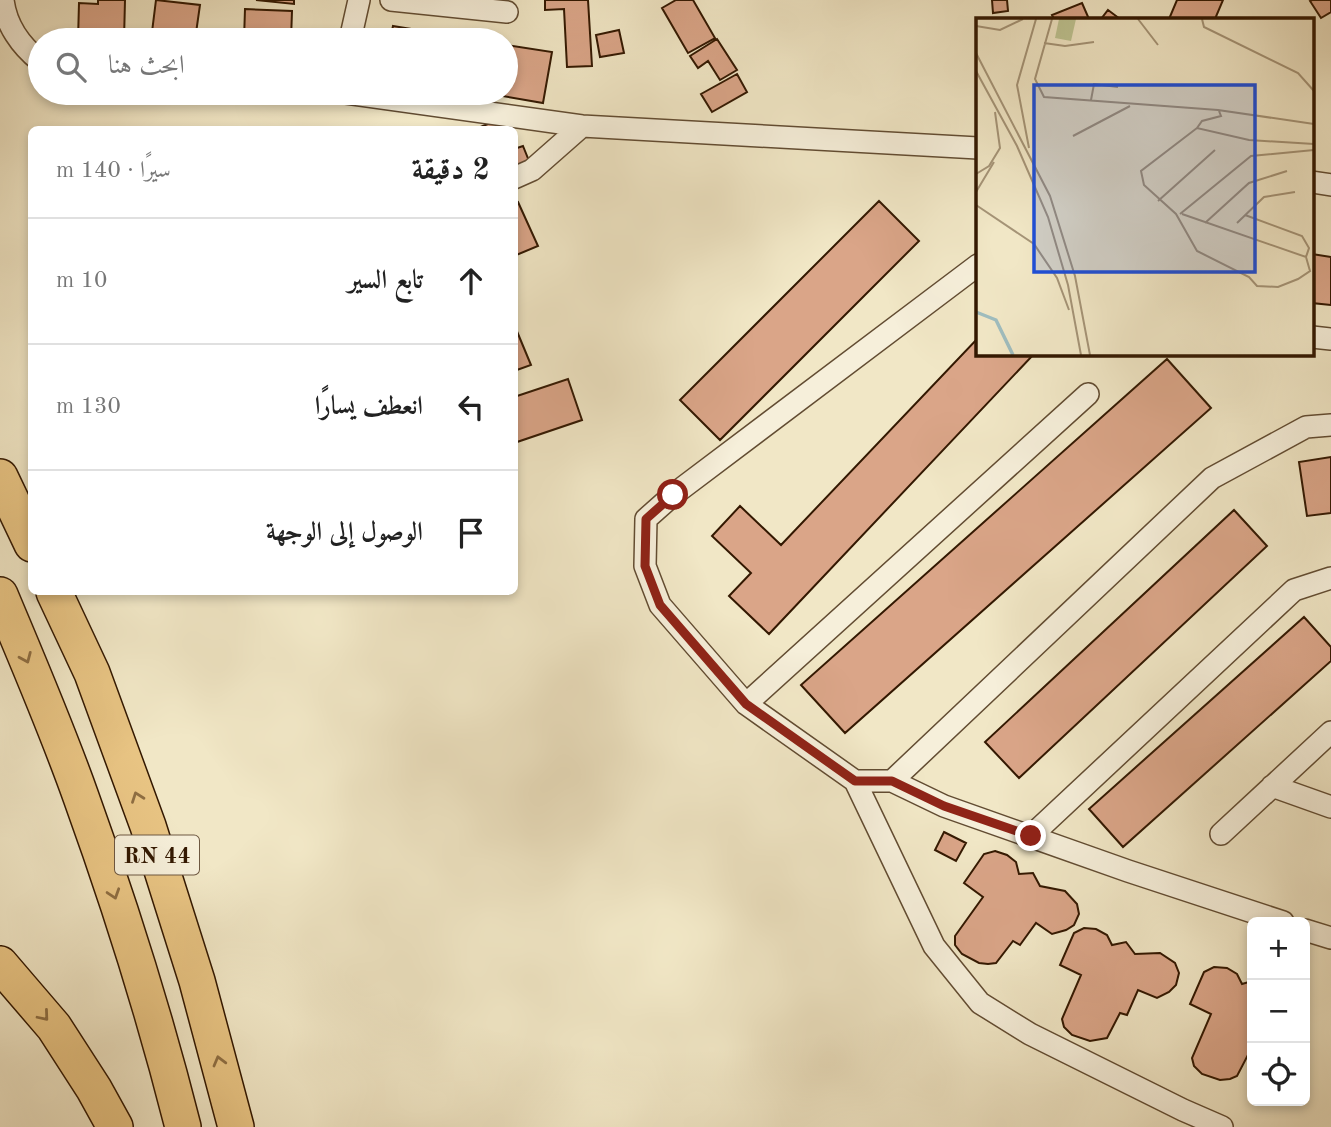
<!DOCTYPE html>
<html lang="ar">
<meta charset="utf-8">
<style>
body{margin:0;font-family:"Old Standard TT",Amiri,serif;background:#f2f2f2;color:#222;direction:rtl}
.controls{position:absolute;right:21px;bottom:21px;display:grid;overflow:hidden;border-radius:10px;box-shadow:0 4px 10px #0003}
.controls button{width:63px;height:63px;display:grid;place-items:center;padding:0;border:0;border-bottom:2px solid #e0e0e0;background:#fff;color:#222;font:35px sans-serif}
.stop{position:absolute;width:21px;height:21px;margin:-16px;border:5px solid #8f2418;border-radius:50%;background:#fff}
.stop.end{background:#8f2418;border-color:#fff;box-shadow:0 2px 7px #0008}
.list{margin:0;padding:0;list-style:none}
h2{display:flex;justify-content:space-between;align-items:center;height:91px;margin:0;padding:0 28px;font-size:30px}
h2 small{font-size:23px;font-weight:400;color:#767676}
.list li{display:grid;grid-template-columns:46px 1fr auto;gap:21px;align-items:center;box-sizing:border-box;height:126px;padding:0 28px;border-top:2px solid #e0e0e0}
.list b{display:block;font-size:26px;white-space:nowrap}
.list em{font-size:23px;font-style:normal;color:#767676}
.icon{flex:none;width:38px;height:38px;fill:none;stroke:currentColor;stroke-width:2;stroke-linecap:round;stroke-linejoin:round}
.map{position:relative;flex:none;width:1331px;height:1127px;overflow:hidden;direction:ltr}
.search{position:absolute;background:#fff;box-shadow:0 4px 10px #0003;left:28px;top:28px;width:490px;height:77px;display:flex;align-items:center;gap:18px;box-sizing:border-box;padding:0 24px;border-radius:38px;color:#767676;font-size:26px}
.panel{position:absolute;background:#fff;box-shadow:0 4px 10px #0003;left:28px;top:126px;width:490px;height:469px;border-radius:10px;direction:rtl}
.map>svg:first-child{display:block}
</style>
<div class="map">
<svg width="1331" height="1127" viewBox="0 0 1331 1127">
<rect width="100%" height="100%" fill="#f1e7c6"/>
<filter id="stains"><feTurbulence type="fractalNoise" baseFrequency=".00286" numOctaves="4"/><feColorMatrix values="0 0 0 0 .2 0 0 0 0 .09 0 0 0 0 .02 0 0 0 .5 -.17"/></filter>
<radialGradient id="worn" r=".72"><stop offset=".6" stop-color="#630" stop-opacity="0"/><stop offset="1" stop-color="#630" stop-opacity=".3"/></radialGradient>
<path fill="#daa588" stroke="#331801" stroke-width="2" d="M 98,0 L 125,0 L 124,40 L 78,40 L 79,3 L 98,4 Z
M 156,0 L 200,5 L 195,40 L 151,40 Z
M 256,0 L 294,0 L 294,4 Z
M 545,0 L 588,0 L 592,66 L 567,67 L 564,9 L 545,10 Z
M 676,0 L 693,0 L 715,38 L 688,53 L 662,8 Z
M 992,0 L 1007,0 L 1008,11 L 993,13 Z
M 1177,0 L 1223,0 L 1215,19 L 1169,19 Z
M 1312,0 L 1331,0 L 1331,12 L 1321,18 L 1310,1 Z
M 1082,3 L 1089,19 L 1054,19 L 1052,15 Z
M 245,9 L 292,11 L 291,40 L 244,40 Z
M 1108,10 L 1120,19 L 1101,19 Z
M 393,26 L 479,40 L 390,40 Z
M 619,30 L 624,53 L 600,57 L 596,35 Z
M 717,39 L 737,70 L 720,80 L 708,61 L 698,68 L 690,56 Z
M 506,45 L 552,52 L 543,103 L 485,93 L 506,93 Z
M 737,74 L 747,92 L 712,112 L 701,94 Z
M 500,119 L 504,130 L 473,130 Z
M 523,146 L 529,161 L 514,166 L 514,149 Z
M 879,201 L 919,241 L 720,440 L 680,400 Z
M 518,202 L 538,246 L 514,256 L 514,204 Z
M 1312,254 L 1331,257 L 1331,305 L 1312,303 Z
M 516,329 L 531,365 L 514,371 L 514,330 Z
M 978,338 L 978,354 L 1034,354 L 769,634 L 729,596 L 751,573 L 712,536 L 740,506 L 781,545 Z
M 1167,359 L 1211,408 L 845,733 L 801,685 Z
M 568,379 L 582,420 L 514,443 L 514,397 Z
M 1331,457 L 1331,513 L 1307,516 L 1299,462 Z
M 1234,510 L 1267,546 L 1019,778 L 985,742 Z
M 1304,617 L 1331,647 L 1331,661 L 1123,847 L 1089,809 Z
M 944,832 L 966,843 L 956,861 L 935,850 Z
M 995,851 L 1007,855 L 1016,862 L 1019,874 L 1033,873 L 1040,886 L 1065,891 L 1077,904 L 1079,914 L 1074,925 L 1066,930 L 1052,934 L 1036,923 L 1020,945 L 1013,941 L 996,963 L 988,964 L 979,963 L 962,954 L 955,945 L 955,936 L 983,897 L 964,883 L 984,854 Z
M 1084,928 L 1096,929 L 1107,935 L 1112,945 L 1126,942 L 1135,954 L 1160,953 L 1175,963 L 1179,973 L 1176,985 L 1169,992 L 1157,998 L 1138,990 L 1127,1015 L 1120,1013 L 1107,1038 L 1090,1041 L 1072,1035 L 1064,1027 L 1062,1019 L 1081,975 L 1060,965 L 1074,933 Z
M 1214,967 L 1227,968 L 1237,974 L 1242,984 L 1252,981 L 1252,1052 L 1250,1051 L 1237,1076 L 1230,1079 L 1220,1080 L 1202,1074 L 1194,1066 L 1192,1058 L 1211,1014 L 1190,1004 L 1204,972 Z"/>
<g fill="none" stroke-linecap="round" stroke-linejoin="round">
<defs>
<path id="minor" d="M 3,0 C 6,25 21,46 40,61
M 391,0 L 507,12
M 350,40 L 359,0
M 346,93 L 582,126 L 978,148
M 514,178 L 532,170 L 582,126
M 1312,182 L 1331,185
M 978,265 L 673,495 L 646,519 L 645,566 L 660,605 L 746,704 L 855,781 L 934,946 L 980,1003 L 1030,1034 L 1183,1110 L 1222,1127
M 1312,337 L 1331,339
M 746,704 L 1088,394
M 855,781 L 892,781 L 1212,478 L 1306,427 L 1331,425
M 892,781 L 944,806 L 1128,871 L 1283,922
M 1272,786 L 1331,807
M 1221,834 L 1331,732
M 1031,836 L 1294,590 L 1331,578
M 1305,930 L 1331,938"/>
<path id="trunk" d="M 0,477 L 32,544
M 54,592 L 92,673 L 148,826 L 197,981 L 236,1127
M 0,595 C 28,662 57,729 81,797 C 120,905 155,1016 183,1127
M 0,964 L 54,1027 L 94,1089 L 115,1127"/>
</defs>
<use href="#minor" stroke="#624c32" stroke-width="24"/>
<use href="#trunk" stroke="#331801" stroke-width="38"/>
<use href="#minor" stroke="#f6efda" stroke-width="21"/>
<use href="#trunk" stroke="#e8c483" stroke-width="35"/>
</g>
<defs><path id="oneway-chevron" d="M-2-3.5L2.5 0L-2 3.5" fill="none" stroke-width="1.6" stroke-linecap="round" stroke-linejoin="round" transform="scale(1.75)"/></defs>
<g stroke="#8e6e42">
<use href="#oneway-chevron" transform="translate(26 658) rotate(67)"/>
<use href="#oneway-chevron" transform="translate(137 797) rotate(-110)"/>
<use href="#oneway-chevron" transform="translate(114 894) rotate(72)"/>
<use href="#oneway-chevron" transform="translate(44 1016) rotate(50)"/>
<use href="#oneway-chevron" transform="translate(219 1061) rotate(-105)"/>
</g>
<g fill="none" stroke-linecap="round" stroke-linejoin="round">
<path stroke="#8f2418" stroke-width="9" d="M 673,495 L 646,519 L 645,566 L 660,605 L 746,704 L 855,781 L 892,781 L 944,806 L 1031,836"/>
</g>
<g text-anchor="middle" stroke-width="6" stroke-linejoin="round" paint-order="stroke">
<rect fill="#f6efda" stroke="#6e5842" stroke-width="2" x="115" y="835.5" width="84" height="39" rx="5"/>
<g font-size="23" font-weight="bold" fill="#331801">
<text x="157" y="863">RN 44</text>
</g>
</g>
<g transform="translate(976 18)">
<rect width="338" height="338" fill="#f1e7c6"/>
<path d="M 83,1 L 100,1 L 95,23 L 79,20 Z" fill="#bec492"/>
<path fill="none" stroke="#9fbdbf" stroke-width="3.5" d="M 0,294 L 20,302 L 37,337"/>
<path fill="none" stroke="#a59477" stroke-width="2" d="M 76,1 L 59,61 L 68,79 L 242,92 L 338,106M 162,1 L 182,27M 226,1 L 228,9 L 322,55 L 338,73M 0,8 L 24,12 L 47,1M 68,25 L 89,28 L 118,24M 0,35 L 74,178 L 99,258 L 114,337M 0,53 L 41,128 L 72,199 L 92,267 L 105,337M 115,82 L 118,66 L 142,69M 221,110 L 226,103 L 245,98 L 243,93M 97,118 L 154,88M 53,130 L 41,67 L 60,1M 0,156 L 13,148 L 24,130 L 19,94M 0,174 L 18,144M 182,183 L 239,132M 0,187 L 58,226 L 81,260 L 93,292M 204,196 L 275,138 L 338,132M 206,196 L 330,239 L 333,230 L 326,218 L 269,197M 229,205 L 273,165 L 311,153M 261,205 L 288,179 L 319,174M 330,239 L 334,253 L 322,261 L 302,269 L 281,268 L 273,259 L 221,233 L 200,196 L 168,167 L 165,153 L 221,110 L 273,122 L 338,126"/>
<path fill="#1d4ed8" fill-opacity="0.15" stroke="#1d4ed8" stroke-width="3.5" d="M 58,67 L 279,67 L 279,254 L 58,254 Z"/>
<rect width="338" height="338" fill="none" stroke="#331801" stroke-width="3.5"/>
</g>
<rect width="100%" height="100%" filter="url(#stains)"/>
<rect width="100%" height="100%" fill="url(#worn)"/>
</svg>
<div class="controls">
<button>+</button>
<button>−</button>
<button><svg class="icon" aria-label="locate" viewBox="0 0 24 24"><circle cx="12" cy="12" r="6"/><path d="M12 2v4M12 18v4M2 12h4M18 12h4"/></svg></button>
</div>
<div class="stop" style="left:673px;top:495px"></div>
<div class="stop end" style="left:1031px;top:836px"></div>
<div class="search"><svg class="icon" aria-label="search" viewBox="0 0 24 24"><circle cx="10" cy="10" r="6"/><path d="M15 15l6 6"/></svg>ابحث هنا</div>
<section class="panel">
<h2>2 دقيقة<small>سيرًا · 140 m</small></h2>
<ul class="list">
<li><svg class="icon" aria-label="ahead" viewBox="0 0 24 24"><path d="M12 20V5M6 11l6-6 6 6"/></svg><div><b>تابع السير</b></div><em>10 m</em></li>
<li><svg class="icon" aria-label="left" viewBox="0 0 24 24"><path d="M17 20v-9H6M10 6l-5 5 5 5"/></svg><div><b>انعطف يسارًا</b></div><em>130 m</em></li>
<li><svg class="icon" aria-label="arrive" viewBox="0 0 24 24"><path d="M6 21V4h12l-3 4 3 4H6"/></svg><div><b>الوصول إلى الوجهة</b></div></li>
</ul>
</section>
</div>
